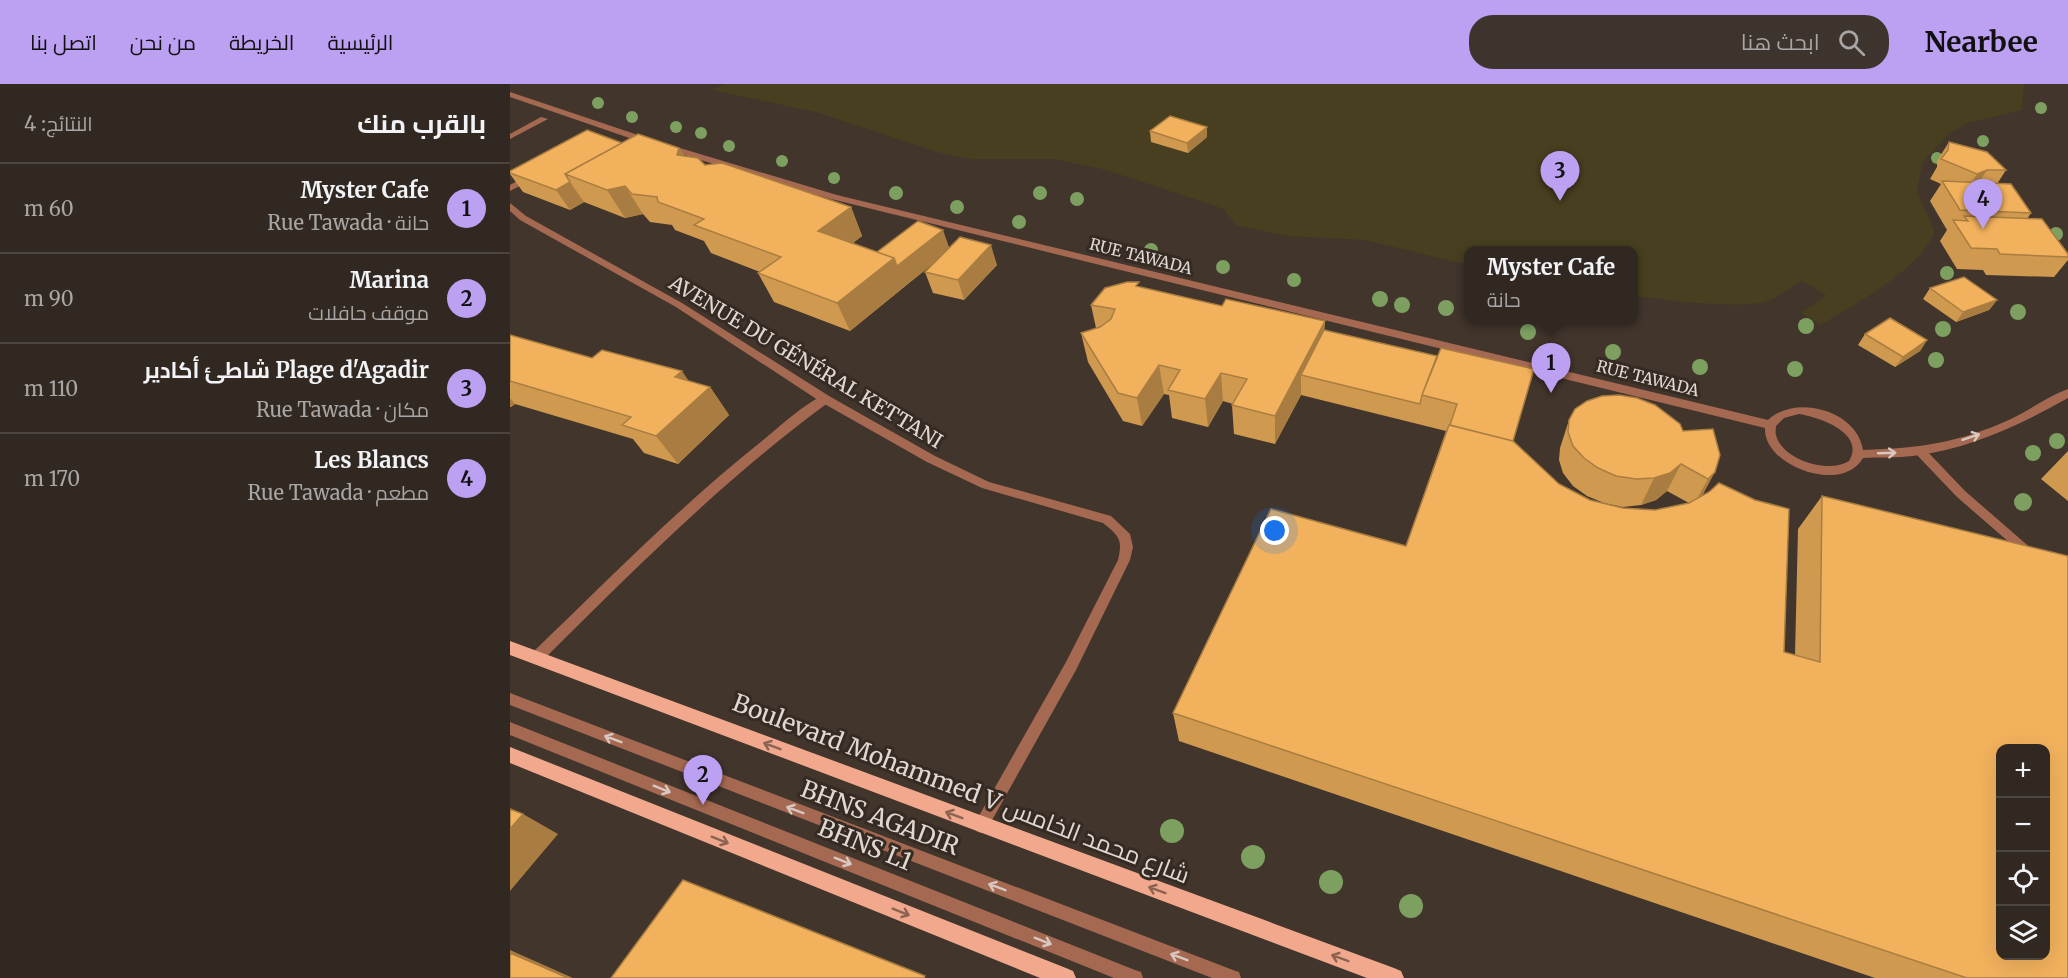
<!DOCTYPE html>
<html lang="ar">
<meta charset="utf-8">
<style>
body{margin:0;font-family:Merriweather,Cairo,serif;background:#3d342e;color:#f1f3f6;direction:rtl}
.controls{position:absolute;right:18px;bottom:18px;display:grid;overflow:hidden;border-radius:12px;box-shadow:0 6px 24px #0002}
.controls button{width:54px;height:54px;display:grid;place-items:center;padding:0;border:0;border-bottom:2px solid #4c443f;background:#312821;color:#f1f3f6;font:30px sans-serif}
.you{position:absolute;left:765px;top:447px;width:21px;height:21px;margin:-15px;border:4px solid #fff;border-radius:50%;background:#1a73e8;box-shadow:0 0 0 9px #1a73e833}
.badge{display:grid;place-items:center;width:39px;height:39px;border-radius:50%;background:#bca0f2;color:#111;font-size:20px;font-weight:700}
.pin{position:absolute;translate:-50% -50px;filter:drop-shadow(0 2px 3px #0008)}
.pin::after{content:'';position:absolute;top:32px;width:21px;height:18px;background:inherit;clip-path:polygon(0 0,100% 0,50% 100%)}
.popup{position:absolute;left:954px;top:162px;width:174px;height:78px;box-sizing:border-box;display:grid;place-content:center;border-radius:12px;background:#312821;filter:drop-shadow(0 2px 4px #0005);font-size:20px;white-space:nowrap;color:#a8a6a5}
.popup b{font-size:22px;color:#f1f3f6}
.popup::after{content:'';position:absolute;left:50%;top:100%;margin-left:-12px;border:12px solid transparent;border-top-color:#312821}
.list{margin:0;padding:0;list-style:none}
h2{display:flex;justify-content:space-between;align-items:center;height:78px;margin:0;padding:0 24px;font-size:26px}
h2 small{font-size:20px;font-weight:400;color:#a8a6a5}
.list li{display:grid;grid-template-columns:39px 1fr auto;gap:18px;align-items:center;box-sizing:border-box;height:90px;padding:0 24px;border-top:2px solid #4c443f}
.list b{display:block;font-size:22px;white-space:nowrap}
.list p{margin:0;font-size:20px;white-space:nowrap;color:#a8a6a5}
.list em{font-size:20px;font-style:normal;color:#a8a6a5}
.icon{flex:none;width:33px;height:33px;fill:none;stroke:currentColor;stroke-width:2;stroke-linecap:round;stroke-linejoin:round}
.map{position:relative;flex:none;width:1558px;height:894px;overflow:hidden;direction:ltr}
header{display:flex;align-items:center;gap:36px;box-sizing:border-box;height:84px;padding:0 30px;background:#bca0f2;color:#111}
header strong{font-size:28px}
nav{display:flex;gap:33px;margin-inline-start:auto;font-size:21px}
.search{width:420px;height:54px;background:#3d342e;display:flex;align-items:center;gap:15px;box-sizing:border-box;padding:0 21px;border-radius:24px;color:#a8a6a5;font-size:22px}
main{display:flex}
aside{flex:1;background:#312821}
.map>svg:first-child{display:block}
</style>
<header>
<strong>Nearbee</strong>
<div class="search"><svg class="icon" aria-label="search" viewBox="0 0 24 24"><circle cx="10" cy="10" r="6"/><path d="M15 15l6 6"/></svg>ابحث هنا</div>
<nav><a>الرئيسية</a><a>الخريطة</a><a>من نحن</a><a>اتصل بنا</a></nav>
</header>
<main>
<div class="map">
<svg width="1558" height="894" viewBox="0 0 1558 894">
<rect width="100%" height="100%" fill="#41352c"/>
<path fill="#473f1f" d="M 214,0 L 1514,0 L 1512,26 L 1458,39 L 1439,50 L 1413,78 L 1407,107 L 1425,148 C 1407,188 1348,218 1311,241 L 1291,229 L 1316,211 L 1292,197 C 1281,203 1267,215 1255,218 C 1224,225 1157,216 1124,212 L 1124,166 L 958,166 L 958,181 L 855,156 L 777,152 L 726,141 L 714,125 L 596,86 L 544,75 L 460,75 L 430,69 L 306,28 L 201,6 Z"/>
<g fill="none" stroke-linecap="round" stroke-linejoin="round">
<path fill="#a56952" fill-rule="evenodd" d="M 1410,363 L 1414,364 L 1455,407 L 1523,466 L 1525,469 L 1523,472 L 1515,472 L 1447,413 L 1406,370 L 1404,367 Z
M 0,609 L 723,886 L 729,888 L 731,894 L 702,894 L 0,621 Z
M 0,638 L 625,886 L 631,888 L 633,894 L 604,894 L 0,651 Z"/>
<path fill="#a56952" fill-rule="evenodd" d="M 31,33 L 38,35 L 0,55 L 0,50 Z
M 315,311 L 320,315 L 319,318 C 214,395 123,487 31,578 L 26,580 L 21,578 L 19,574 L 21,570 C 97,497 170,422 252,357 C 268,344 297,317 315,311 Z"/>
<path fill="#a56952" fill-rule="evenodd" d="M 0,8 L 140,55 L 141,57 L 134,59 L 0,13 Z
M 154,61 L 160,61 L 327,111 L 1258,336 C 1285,310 1347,326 1353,366 C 1411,364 1448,359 1501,335 C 1520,326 1538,312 1558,305 L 1558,314 C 1510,341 1459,365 1403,372 C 1387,374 1370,373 1353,374 C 1332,411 1253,382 1255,344 L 321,115 L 154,65 ZM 1289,330 C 1309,333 1356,349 1339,377 C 1319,390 1272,376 1266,351 C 1265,348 1266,345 1266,342 L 1274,334 Z
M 20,90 L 24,93 L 23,95 L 0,107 L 0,101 Z
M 0,119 L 16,132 L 172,219 L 319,312 L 425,372 L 479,398 L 601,432 L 620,450 L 623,463 L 620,476 L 566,586 L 476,747 L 471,749 L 466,747 L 464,742 L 466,737 L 556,578 L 608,476 C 613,455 609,452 593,439 L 472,404 L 417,378 L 311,318 L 166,223 L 10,136 L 0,127 Z"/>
<path fill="#f1a88c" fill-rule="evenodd" d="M 0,557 L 884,884 L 891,887 L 894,894 L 857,894 L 0,571 Z
M 0,663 L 556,884 L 563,887 L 566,894 L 530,894 L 0,679 Z"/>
</g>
<g fill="#7da061">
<circle cx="88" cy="19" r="6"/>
<circle cx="1531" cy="24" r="6"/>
<circle cx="122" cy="33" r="6"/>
<circle cx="166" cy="43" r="6"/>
<circle cx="191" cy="49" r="6"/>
<circle cx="1473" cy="57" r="6"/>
<circle cx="219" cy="62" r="6"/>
<circle cx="1427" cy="74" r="6"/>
<circle cx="272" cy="77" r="6"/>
<circle cx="324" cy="94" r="6"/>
<circle cx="386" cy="109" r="7"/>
<circle cx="530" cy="109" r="7"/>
<circle cx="567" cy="115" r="7"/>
<circle cx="447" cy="123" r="7"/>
<circle cx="509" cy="138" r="7"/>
<circle cx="1546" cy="150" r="7"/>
<circle cx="641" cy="166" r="7"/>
<circle cx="713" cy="183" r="7"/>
<circle cx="1437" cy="189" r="7"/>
<circle cx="784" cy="196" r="7"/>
<circle cx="870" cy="215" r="8"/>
<circle cx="892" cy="221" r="8"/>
<circle cx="936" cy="224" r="8"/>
<circle cx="1508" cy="228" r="8"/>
<circle cx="1296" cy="242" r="8"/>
<circle cx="1433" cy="245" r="8"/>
<circle cx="1018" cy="248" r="8"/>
<circle cx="1103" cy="268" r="8"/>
<circle cx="1426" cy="276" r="8"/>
<circle cx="1190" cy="283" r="8"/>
<circle cx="1285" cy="285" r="8"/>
<circle cx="1547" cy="357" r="8"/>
<circle cx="1523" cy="369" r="8"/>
<circle cx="1513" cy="418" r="9"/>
<circle cx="662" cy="747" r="12"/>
<circle cx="743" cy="773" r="12"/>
<circle cx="821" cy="798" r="12"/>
<circle cx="901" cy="822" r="12"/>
</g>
<path fill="#d09950" d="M 697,43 L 697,53 L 678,69 L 641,58 L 640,47 Z
M 1439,58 L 1496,86 L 1487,100 L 1521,129 L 1517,135 L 1558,170 L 1558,176 L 1544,193 L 1476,191 L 1473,186 L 1447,185 L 1430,157 L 1437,146 L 1420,117 L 1431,100 L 1420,95 L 1427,83 L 1427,77 Z
M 112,59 L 169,64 L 174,72 L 195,81 L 341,123 L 352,152 L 343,159 L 367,168 L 439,164 L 487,181 L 454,216 L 423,209 L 415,188 L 425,178 L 340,247 L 264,218 L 248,189 L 250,188 L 201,169 L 194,157 L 165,146 L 162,141 L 140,138 L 133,130 L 115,134 L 74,118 L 60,126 L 13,108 L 0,90 L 0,87 Z
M 630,203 L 712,222 L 815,237 L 814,246 L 927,272 L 1003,357 L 1049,400 L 1080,416 L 1113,424 L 1145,426 L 1179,419 L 1157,407 L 1146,416 L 1131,421 L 1113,423 L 1094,419 L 1077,412 L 1063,402 L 1053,389 L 1049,376 L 1050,364 L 1059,336 L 1173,347 L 1210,371 L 1192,412 L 1274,568 L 1285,571 L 1288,445 L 1312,412 L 1558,894 L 1365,894 L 669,657 L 663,629 L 896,462 L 936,347 L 791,311 L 765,360 L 724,350 L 722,321 L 723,320 L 713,317 L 698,343 L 662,334 L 659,311 L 654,310 L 632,342 L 613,337 L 578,278 L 571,249 L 586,244 L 581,221 Z
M 1420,204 L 1487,216 L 1479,226 L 1446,238 L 1413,215 Z
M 1355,250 L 1417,256 L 1410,267 L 1385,283 L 1348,261 Z
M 0,251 L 82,274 L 178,297 L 200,303 L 219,331 L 168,380 L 134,369 L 123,355 L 5,320 L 1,323 L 0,323 Z
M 1558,367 L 1558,417 L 1531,395 Z"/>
<path fill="#a97d41" d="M 697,43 L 697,53 L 678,69 L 677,59 Z
M 169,64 L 185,92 L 167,71 Z
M 1477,86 L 1464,106 L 1454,110 L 1467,90 Z
M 60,98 L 74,118 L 60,126 L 46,106 Z
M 115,102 L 133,130 L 115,134 L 97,106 Z
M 341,123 L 352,152 L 321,175 L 308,147 Z
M 433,146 L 440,166 L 395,202 L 387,182 Z
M 481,161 L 487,181 L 454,216 L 448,196 Z
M 384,174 L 395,202 L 340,247 L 327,219 Z
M 1487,216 L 1479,226 L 1446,238 L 1453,228 Z
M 815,237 L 813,266 L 791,291 L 791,311 L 765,360 L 765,332 Z
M 1417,256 L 1410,267 L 1385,283 L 1393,273 Z
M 649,281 L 654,310 L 632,342 L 627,314 Z
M 172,287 L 189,312 L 200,303 L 219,331 L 168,380 L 146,352 L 165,293 Z
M 711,289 L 713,317 L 698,343 L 695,315 Z
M 0,314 L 5,320 L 1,323 L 0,322 Z
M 1171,380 L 1157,407 L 1146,416 L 1131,421 L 1144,394 Z
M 1205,388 L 1190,416 L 1183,422 L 1198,395 Z
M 13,730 L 48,750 L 0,807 L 0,745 Z
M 0,866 L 63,894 L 58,894 L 0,869 Z"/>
<path fill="#f2b25d" stroke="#a97d41" stroke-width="1.5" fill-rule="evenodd" d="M 660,32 L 697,43 L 677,59 L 640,47 Z
M 77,46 L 112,59 L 55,90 L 60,98 L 46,106 L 0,89 L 0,87 Z
M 128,50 L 169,64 L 167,71 L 188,74 L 195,81 L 212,79 L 341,123 L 308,147 L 384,174 L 327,219 L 248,189 L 271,173 L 184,141 L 194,135 L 148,118 L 147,113 L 122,110 L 115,102 L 97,106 L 55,90 Z
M 1439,58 L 1477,68 L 1496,86 L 1477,86 L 1467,90 L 1431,75 L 1438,66 Z
M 1432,97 L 1501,100 L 1521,129 L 1450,126 Z
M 1454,132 L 1532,135 L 1558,170 L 1558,173 L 1490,170 L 1487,165 L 1461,164 L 1443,136 L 1458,137 Z
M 408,137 L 433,146 L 387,182 L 384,174 L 367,168 Z
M 450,153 L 481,161 L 448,196 L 415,188 Z
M 1454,193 L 1487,216 L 1453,228 L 1420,204 Z
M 617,198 L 629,198 L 626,202 L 712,222 L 716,215 L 815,237 L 765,332 L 722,321 L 737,295 L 711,289 L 695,315 L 658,306 L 670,286 L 649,281 L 627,314 L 608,309 L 571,249 L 590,243 L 601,235 L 605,225 L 581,221 L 595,204 Z
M 1380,234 L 1417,256 L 1393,273 L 1355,250 Z
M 814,246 L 927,272 L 912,311 L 910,320 L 791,291 Z
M 0,251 L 82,274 L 92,266 L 172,287 L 165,293 L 200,303 L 146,352 L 112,341 L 121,333 L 0,297 Z
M 931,264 L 1024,285 L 1003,357 L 940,341 L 947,320 L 912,311 Z
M 1109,311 L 1127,314 L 1145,321 L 1170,340 L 1173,347 L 1203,345 L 1210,371 L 1205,388 L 1198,395 L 1171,380 L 1160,389 L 1144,394 L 1126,395 L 1106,392 L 1088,384 L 1074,374 L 1063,362 L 1058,348 L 1059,336 L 1065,325 L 1077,317 L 1092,312 Z
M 939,341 L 1003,357 L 1049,400 L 1080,416 L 1113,424 L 1145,426 L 1179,419 L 1199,408 L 1209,399 L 1245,416 L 1279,425 L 1274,568 L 1310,578 L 1312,412 L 1558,472 L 1558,894 L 1457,894 L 663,629 L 761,425 L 896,462 ZM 1491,664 L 1536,664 L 1536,872 L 1491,872 Z
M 0,725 L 13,730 L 0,745 Z
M 173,796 L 415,892 L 414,894 L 101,894 Z
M 0,869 L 58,894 L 0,894 Z"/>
<defs><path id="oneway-shaft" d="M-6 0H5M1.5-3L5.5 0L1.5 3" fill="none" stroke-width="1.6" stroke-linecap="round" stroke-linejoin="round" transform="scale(1.5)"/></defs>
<g stroke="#d7c7c0">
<use href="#oneway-shaft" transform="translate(1461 353) rotate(-18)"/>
<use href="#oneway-shaft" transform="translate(1377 369) rotate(-2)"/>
<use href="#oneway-shaft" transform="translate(103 655) rotate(-159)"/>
<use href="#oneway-shaft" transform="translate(152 705) rotate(22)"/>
<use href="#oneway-shaft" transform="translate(285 726) rotate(-159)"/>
<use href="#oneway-shaft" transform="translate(333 777) rotate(22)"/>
<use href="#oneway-shaft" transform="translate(487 803) rotate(-159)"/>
<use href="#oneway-shaft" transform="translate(533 857) rotate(22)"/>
<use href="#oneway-shaft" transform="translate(669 873) rotate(-159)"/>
</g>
<g stroke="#8a6352">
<use href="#oneway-shaft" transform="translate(262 662) rotate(-159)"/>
<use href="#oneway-shaft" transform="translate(444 731) rotate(-159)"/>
<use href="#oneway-shaft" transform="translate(210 756) rotate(22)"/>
<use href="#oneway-shaft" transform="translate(647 806) rotate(-160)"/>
<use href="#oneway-shaft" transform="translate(391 828) rotate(22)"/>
<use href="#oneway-shaft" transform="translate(830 874) rotate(-160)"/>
</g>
<g text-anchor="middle" stroke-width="6" stroke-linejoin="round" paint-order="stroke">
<g font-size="16" fill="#e0d8d3" stroke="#362b23">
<text transform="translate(631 172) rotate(14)" y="6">RUE TAWADA</text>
<text transform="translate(1138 294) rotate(14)" y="6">RUE TAWADA</text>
</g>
<g font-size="20" fill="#e0d8d3" stroke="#362b23">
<text transform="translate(296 278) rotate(31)" y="7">AVENUE DU GÉNÉRAL KETTANI</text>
</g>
<g font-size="24" fill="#e0d8d3" stroke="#362b23">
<text transform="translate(451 705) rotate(21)" y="8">Boulevard Mohammed V شارع محمد الخامس</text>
<text transform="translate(370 734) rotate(21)" y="8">BHNS AGADIR</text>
<text transform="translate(355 761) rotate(22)" y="8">BHNS L1</text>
</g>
</g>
</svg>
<div class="controls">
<button>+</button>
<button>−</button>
<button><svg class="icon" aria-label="locate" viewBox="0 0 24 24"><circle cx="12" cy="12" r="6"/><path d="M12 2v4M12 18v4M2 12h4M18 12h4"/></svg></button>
<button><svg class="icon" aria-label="layers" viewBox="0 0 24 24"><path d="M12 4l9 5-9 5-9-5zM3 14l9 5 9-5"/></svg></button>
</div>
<div class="you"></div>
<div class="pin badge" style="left:1041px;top:309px">1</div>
<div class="popup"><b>Myster Cafe</b>حانة</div>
<div class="pin badge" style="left:193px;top:721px">2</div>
<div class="pin badge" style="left:1050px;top:117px">3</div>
<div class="pin badge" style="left:1473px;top:145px">4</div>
</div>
<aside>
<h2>بالقرب منك<small>النتائج: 4</small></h2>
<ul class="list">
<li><span class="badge">1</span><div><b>Myster Cafe</b><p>حانة · Rue Tawada</p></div><em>60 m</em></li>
<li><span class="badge">2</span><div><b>Marina</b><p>موقف حافلات</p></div><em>90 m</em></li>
<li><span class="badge">3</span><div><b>Plage d'Agadir شاطئ أكادير</b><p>مكان · Rue Tawada</p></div><em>110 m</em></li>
<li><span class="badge">4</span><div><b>Les Blancs</b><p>مطعم · Rue Tawada</p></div><em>170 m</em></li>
</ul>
</aside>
</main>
